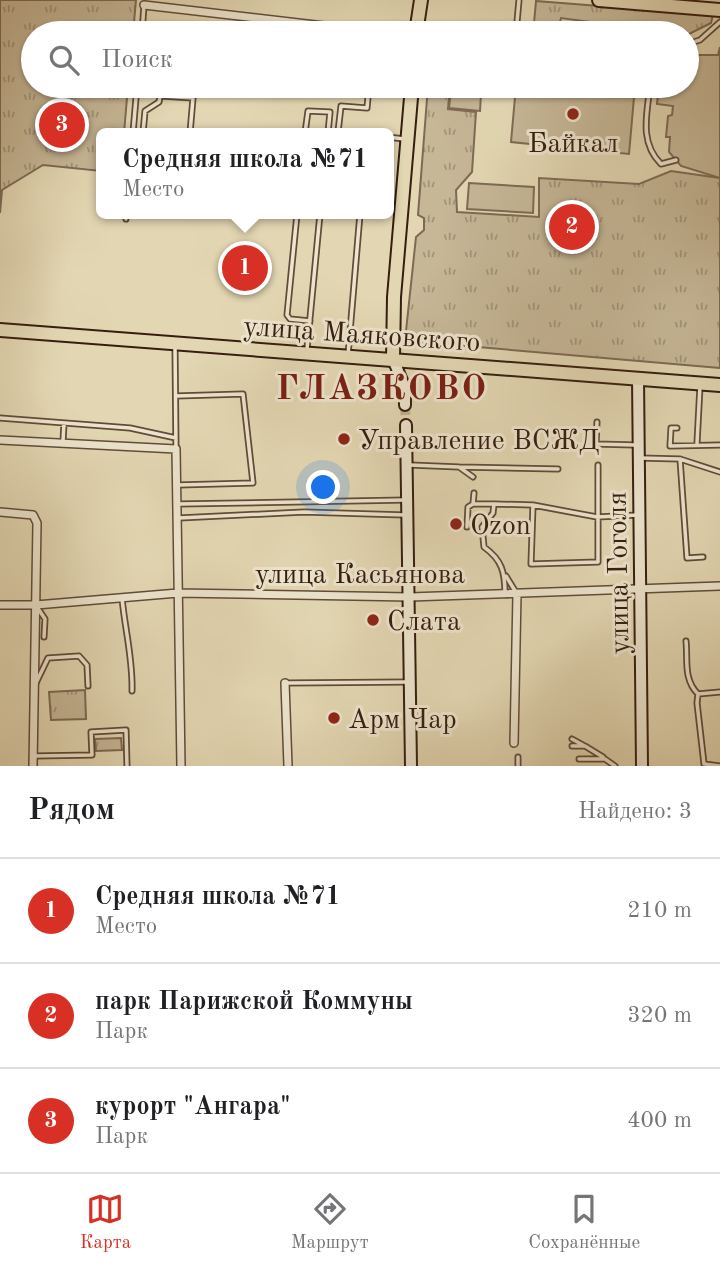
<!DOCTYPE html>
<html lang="ru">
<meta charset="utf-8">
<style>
body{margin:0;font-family:"Old Standard TT",serif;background:#f6f6f6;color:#202124}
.you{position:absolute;left:324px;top:488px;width:24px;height:24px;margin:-18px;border:5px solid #fff;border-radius:50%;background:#1a73e8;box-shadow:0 0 0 10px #1a73e833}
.badge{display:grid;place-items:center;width:46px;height:46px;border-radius:50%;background:#d93025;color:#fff;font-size:23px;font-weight:700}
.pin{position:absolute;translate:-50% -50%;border:4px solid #fff;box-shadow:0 2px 7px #0006}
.popup{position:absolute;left:96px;top:128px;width:298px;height:91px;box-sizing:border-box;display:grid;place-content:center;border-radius:10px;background:#fff;filter:drop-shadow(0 2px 5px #0005);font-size:23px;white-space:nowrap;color:#757577}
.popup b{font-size:26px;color:#202124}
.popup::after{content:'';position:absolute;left:50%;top:100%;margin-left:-14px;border:14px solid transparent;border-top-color:#fff}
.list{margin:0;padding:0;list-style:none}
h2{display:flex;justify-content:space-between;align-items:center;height:91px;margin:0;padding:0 28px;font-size:30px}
h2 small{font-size:23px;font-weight:400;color:#757577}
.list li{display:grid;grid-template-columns:46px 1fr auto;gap:21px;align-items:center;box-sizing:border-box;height:105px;padding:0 28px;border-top:2px solid #e0e0e0}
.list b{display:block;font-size:26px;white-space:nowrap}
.list p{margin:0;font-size:23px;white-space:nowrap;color:#757577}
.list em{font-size:23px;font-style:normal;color:#757577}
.icon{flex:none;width:38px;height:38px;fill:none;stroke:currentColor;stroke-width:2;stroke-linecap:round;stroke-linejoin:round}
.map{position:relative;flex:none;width:720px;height:766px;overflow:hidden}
.search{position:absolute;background:#fff;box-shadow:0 2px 5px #0004;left:21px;right:21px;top:21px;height:77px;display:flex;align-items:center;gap:18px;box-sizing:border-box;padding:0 24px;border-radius:38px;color:#757577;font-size:26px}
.sheet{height:406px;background:#fff}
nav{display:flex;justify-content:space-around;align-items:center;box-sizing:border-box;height:98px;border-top:2px solid #e0e0e0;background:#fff;font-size:19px;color:#757577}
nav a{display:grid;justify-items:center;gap:4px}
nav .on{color:#d93025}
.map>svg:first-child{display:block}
</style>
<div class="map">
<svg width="720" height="766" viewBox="0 0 720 766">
<defs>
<pattern id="grass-tufts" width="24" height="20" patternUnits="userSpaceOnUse" patternTransform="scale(1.75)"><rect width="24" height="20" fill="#c6b797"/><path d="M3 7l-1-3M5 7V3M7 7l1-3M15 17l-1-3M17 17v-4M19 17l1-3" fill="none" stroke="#a2947a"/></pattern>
</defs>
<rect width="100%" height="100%" fill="#e3d7b3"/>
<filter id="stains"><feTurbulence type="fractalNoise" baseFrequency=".00286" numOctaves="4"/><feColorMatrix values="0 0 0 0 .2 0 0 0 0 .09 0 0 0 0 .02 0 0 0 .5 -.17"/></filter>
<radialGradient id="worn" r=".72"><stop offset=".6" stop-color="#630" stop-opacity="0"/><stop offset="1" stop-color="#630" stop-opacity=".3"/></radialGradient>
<path fill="url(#grass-tufts)" stroke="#7e6a54" stroke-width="2" d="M 0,0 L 136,0 L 133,33 L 33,33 L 33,86 L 128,86 L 124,133 L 102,133 L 101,171 L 43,165 L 2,190 L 0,213 Z
M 536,1 L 713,15 L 711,23 L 687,35 L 561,18 L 559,26 L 534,23 Z
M 428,86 L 450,86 L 448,109 L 476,112 L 472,172 L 456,190 L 457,212 L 539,217 L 539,178 L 639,184 L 671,171 L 720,178 L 720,368 L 419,342 L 409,338 L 406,331 L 416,237 L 424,230 L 424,218 L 418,215 Z
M 85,690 L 86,719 L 51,720 L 49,692 Z
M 121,738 L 122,750 L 96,751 L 95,739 Z"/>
<path fill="#c6b797" stroke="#7e6a54" stroke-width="2" d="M 720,47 L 720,178 L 681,166 L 669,152 L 670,137 L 666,137 L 668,116 L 672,115 L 673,106 L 657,104 L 659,86 L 687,86 L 687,55 L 718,55 Z
M 516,86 L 635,86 L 629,154 L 511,142 Z
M 451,90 L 481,94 L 480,111 L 449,108 Z
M 469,183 L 534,187 L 533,213 L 467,209 Z"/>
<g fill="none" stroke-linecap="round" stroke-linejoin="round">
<path stroke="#c0b292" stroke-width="10" stroke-dasharray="10 5" stroke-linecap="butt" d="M 405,405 L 406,425"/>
<defs>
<path id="service" d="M 142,33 L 144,5
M 283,33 L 285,23
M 516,33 L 519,0
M 687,44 L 700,40 L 720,22
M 650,86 C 647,114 639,142 661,164 L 676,160
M 161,96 L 193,98 L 194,86
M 133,133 L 137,86
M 143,133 L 145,111 L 159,102 L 162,86
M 190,133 L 193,98
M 305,133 L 308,111 L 330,112 L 328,133
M 354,133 L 338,132 L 341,106 L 367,108 L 369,86
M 388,137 L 404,139
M 297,214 L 287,315 L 290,319 L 310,321
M 126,219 L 127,214
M 175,346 L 176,449
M 307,349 L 320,214
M 348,355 L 360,214
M 176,396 L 243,394 L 253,483 L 178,485
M 0,418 L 130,428 L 176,438
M 597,422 L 596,444 L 635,445
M 677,428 L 671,428 L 670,446 L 720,445
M 63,441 L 64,423
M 697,443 L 700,386
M 640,458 L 680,459 L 687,558 L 703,557
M 680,459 L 720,472
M 410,465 L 459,467 L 473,477
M 459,467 L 558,469
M 474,493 L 473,504 L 494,504 L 493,513 L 482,527 L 484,547 C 502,560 505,572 505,594
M 179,504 L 406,500
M 494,504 L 533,505 L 597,517 L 638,515
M 533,505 L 531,564 L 598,562 L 598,465
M 179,518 L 304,512 L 405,515
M 467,527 L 468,507 L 473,504
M 506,576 L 517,594
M 122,598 C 125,630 133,659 132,691
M 37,607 L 45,619 L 44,637
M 686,641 C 688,660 683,679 698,694
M 36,683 L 48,658 L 79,656 L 87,665 L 88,686
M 287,683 L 408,682
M 720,692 L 698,694 L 697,703 L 704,764 L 720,766
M 572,739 L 583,745
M 572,746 L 585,746 L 603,757
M 34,756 L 92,755 L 91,732 L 126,730 L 127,766
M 579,759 L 605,759 L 615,766
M 518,766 L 518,757"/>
<path id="minor" d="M 144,5 L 384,33
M 0,440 L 176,449 L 181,766
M 0,512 L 33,515 L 37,523 L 33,766
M 0,605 L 36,605 L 178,593 L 410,597 L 720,586
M 285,683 L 288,766
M 514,743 L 517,594"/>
<path id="secondary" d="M 393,359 L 405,388 L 405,405
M 638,378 L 642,766
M 406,425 L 411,766"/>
<path id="primary" d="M 599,0 L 720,10
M 416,33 L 421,0
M 0,330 L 720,385
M 393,359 L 394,297 L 412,86"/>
</defs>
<use href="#service" stroke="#614c39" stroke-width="7"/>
<use href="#minor" stroke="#614c39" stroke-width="10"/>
<use href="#secondary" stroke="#361d10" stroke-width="14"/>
<use href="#primary" stroke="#361d10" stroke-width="16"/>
<use href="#service" stroke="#ede5ce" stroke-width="3.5"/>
<use href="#minor" stroke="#ede5ce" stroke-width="7"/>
<use href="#secondary" stroke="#ede5ce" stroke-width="10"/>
<use href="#primary" stroke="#e3d7b3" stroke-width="12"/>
</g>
<g fill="#8f2418" stroke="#ede5ce" stroke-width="2.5">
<circle cx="573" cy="114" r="7"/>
<circle cx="344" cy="439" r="7"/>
<circle cx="456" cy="524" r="7"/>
<circle cx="373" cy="620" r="7"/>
<circle cx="334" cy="718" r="7"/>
</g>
<g text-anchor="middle" stroke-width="6" stroke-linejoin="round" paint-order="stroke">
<g font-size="28" fill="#361d10" stroke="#ede5ce" text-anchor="start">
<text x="573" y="152" text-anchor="middle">Байкал</text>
<text x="358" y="449">Управление ВСЖД</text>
<text x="470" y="534">Ozon</text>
<text x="387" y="630">Слата</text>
<text x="348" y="728">Арм Чар</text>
</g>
<g font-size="28" fill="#361d10" stroke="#ede5ce">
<text transform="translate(362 333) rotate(4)" y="10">улица Маяковского</text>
<text x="360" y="583">улица Касьянова</text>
<text transform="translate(617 573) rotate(-91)" y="10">улица Гоголя</text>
</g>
<g font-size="35" font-weight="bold" letter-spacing="2" fill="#7a1f14" stroke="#ede5ce">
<text x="382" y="399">ГЛАЗКОВО</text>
</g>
</g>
<rect width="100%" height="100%" filter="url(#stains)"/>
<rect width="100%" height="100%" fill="url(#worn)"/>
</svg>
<div class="you"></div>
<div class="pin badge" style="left:245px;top:268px">1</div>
<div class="popup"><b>Средняя школа №71</b>Место</div>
<div class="pin badge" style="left:572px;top:227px">2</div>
<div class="pin badge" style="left:62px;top:125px">3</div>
<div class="search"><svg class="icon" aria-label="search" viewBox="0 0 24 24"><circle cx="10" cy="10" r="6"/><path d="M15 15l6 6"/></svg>Поиск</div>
</div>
<section class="sheet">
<h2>Рядом<small>Найдено: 3</small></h2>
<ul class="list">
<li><span class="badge">1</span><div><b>Средняя школа №71</b><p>Место</p></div><em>210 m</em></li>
<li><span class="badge">2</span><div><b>парк Парижской Коммуны</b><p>Парк</p></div><em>320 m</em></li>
<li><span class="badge">3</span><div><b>курорт &quot;Ангара&quot;</b><p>Парк</p></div><em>400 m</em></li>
</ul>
</section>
<nav>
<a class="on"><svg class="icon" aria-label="map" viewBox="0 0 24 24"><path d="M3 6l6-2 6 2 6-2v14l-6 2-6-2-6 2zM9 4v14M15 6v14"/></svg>Карта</a>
<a><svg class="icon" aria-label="directions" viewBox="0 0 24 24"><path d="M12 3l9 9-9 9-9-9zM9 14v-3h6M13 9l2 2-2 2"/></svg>Маршрут</a>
<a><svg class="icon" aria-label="saved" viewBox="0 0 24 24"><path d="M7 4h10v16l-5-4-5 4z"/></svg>Сохранённые</a>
</nav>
